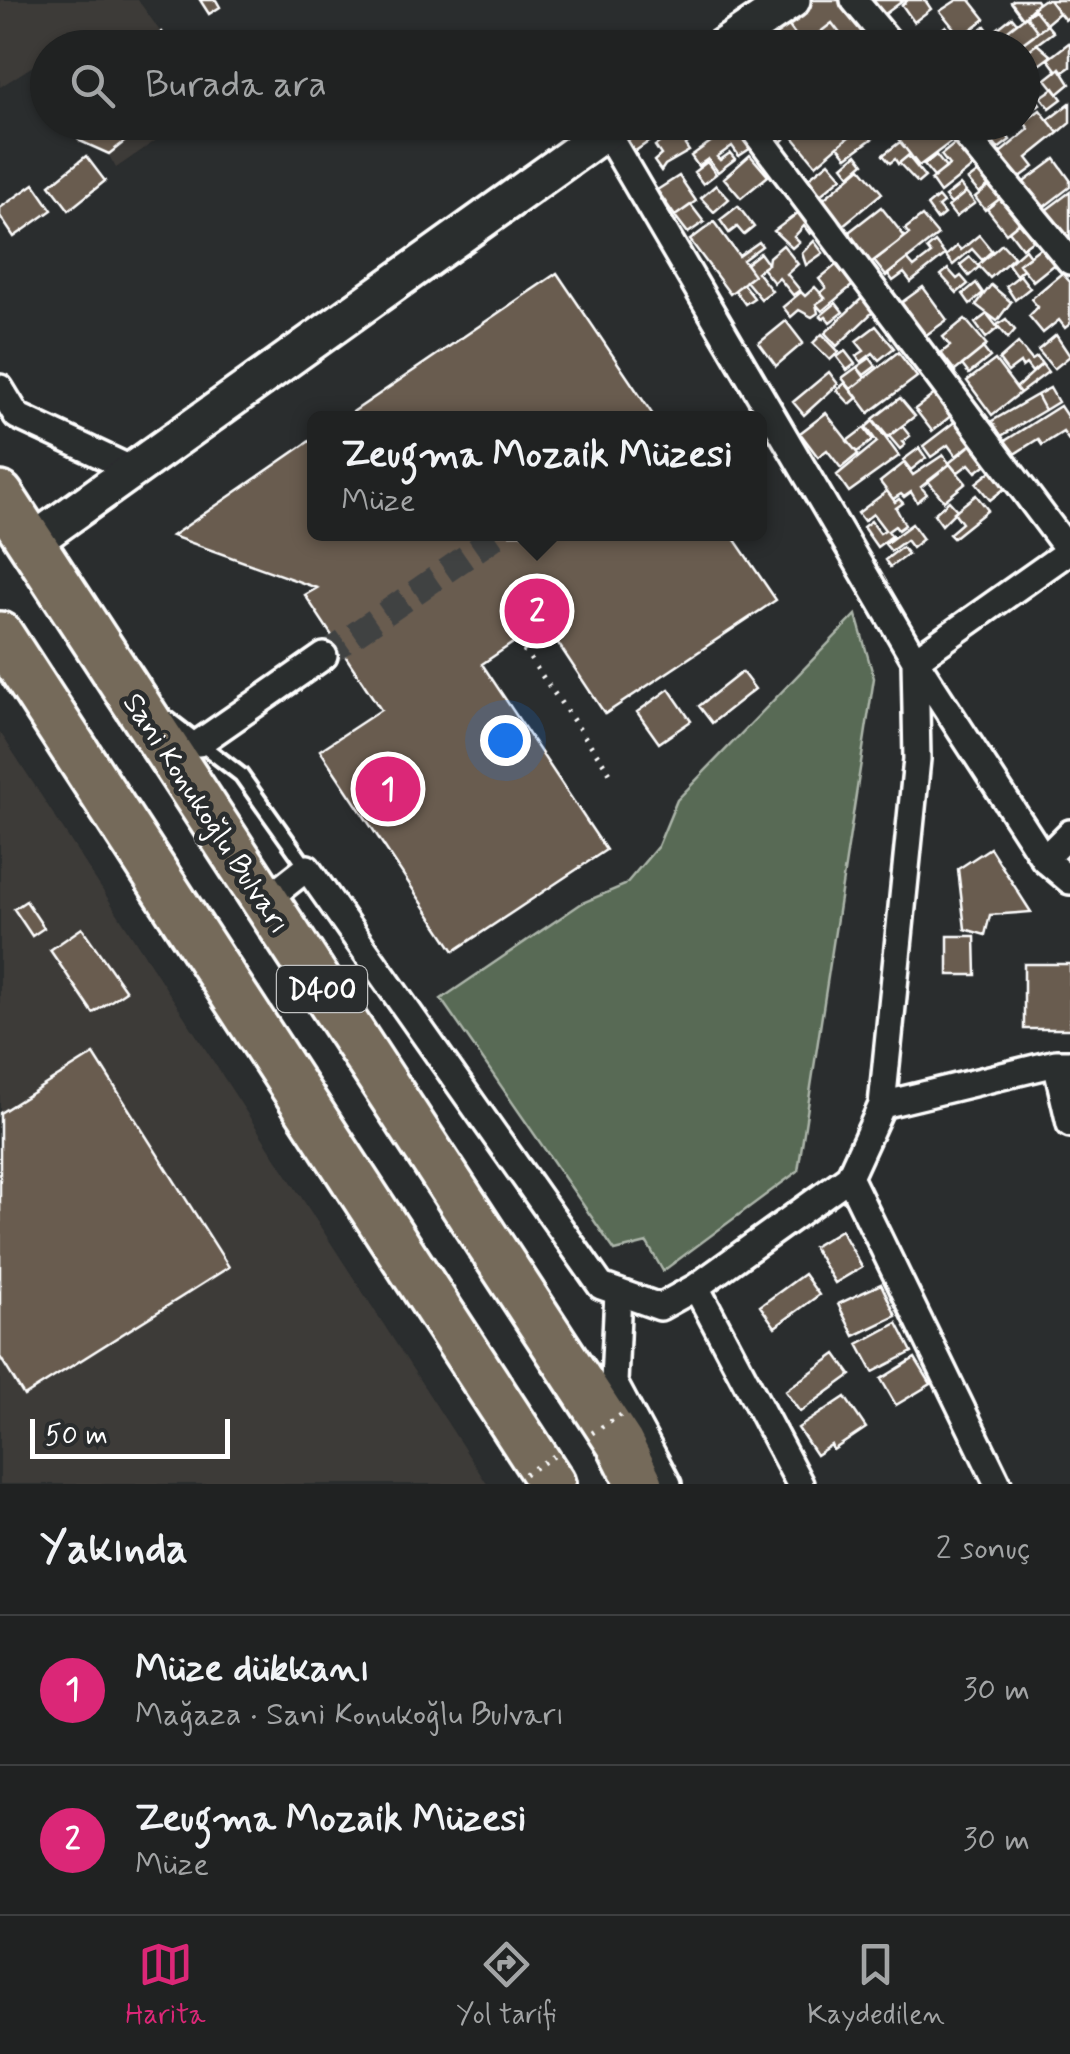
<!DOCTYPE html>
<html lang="tr">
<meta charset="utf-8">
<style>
body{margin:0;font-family:Mynerve,sans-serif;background:#2d2f2f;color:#f1f3f6}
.scale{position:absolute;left:30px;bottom:25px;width:200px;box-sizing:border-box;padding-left:10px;border:5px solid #fff;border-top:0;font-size:28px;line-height:35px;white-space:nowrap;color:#fff;-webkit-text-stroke:8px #2a2d2e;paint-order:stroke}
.you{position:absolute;left:505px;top:740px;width:35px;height:35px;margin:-25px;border:8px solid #fff;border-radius:50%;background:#1a73e8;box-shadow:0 0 0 15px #1a73e833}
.badge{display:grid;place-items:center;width:65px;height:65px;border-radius:50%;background:#db2777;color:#fff;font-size:32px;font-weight:700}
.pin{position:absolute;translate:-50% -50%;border:5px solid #fff;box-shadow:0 2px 10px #0006}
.popup{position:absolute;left:307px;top:411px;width:460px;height:130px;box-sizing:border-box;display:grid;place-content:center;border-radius:15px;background:#202222;filter:drop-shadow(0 2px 8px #0005);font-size:32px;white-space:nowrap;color:#a2a4a5}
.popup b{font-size:38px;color:#f1f3f6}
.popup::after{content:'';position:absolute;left:50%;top:100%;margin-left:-20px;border:20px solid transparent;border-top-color:#202222}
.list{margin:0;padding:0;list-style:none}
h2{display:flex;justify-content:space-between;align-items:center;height:130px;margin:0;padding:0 40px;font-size:42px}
h2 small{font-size:32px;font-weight:400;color:#a2a4a5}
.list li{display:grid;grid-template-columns:65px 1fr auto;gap:30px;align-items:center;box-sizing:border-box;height:150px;padding:0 40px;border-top:2px solid #3d3f40}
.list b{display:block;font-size:38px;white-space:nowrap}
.list p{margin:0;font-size:32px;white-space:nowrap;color:#a2a4a5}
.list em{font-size:32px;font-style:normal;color:#a2a4a5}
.icon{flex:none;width:55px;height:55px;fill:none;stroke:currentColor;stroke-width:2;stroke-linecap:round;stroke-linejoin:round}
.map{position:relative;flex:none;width:1070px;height:1484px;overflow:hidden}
.search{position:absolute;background:#202222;box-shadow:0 2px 8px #0004;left:30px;right:30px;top:30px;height:110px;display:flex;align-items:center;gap:25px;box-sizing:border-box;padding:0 35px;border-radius:55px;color:#a2a4a5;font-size:38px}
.sheet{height:430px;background:#202222}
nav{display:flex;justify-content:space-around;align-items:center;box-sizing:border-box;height:140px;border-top:2px solid #3d3f40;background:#202222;font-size:28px;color:#a2a4a5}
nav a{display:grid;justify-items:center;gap:5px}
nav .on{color:#db2777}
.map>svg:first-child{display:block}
</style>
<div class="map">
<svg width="1070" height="1484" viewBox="0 0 1070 1484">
<rect width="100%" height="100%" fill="#2a2d2e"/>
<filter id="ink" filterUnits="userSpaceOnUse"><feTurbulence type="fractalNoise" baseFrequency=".01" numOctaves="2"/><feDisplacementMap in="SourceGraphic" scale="20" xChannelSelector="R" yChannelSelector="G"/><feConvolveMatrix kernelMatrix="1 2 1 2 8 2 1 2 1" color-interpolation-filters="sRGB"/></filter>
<g filter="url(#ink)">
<path fill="#3d3b38" d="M 0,0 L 138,0 L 171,47 L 48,48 L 47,57 L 0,87 Z
M 91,123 L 181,123 L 116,168 Z
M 0,732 L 487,1484 L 0,1484 Z"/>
<path fill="#586b55" stroke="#acb5aa" stroke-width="2.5" d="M 856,615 L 874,678 L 798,1171 L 663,1271 L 647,1243 L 615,1251 L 441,999 L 582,903 L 625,885 L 658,846 L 677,800 Z"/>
<path fill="#695c50" stroke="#fff" stroke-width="2.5" d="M 200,0 L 216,0 L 220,7 L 209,14 Z
M 805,0 L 839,0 L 869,40 L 858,48 L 851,48 L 832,23 L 803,45 L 782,17 Z
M 868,0 L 904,0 L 881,17 Z
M 908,0 L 925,0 L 931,9 L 914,22 L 902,5 Z
M 957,0 L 970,0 L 985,19 L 961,37 L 940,11 Z
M 1014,0 L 1036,0 L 1038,3 L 1023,18 L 1011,2 Z
M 1043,0 L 1049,0 L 1059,13 L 1046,24 L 1033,7 Z
M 1049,0 L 1069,0 L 1070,16 L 1065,20 Z
M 1035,10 L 1047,25 L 1038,32 L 1026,16 Z
M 1026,16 L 1038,32 L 1019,46 L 1008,30 Z
M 782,17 L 802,44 L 798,48 L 785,48 L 769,27 Z
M 1012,17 L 1017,23 L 1008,30 L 1019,46 L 1002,48 L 992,33 Z
M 832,23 L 851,48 L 822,48 L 814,37 Z
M 1047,25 L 1053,32 L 1026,52 L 1020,45 Z
M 946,26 L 955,37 L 938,48 L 930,38 Z
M 985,26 L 1001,48 L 975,48 L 968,39 Z
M 162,32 L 172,48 L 139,48 Z
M 1070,42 L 1070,67 L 1063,72 L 1060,68 L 1057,71 L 1048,59 Z
M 1037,44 L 1051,56 L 1024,76 L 1022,55 Z
M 1060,68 L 1070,84 L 1058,94 L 1046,79 Z
M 1054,88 L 1062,99 L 1050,108 L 1041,97 Z
M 1030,90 L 1040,104 L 1026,115 L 1022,96 Z
M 1070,103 L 1070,123 L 1058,133 L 1048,120 Z
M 1040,110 L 1058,133 L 1027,158 L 1034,167 L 1019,178 L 1000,153 L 1029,129 L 1024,122 Z
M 68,122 L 149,122 L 109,154 L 80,141 Z
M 638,122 L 677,122 L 631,154 L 618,136 Z
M 703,122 L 710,133 L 698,141 L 688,127 L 693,122 Z
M 760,122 L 801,122 L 778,145 Z
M 810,122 L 847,122 L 852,134 L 816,165 L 793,137 Z
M 903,122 L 936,122 L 951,142 L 919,166 L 892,131 Z
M 990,122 L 997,122 L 1010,140 L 998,149 L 982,128 Z
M 734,125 L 751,148 L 739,156 L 732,146 L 717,157 L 720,160 L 730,153 L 735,159 L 718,172 L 708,159 L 698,166 L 691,156 Z
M 862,126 L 873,138 L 847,157 L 838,146 Z
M 679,128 L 689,142 L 685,145 L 689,151 L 665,165 L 661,171 L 654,161 L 661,155 L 655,146 Z
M 900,142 L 910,154 L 898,164 L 895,159 L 890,163 L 883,155 Z
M 957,142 L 975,165 L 940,193 L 931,180 L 949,165 L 941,155 Z
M 857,154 L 864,163 L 850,175 L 843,166 Z
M 750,155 L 768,176 L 741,198 L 724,178 Z
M 936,155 L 946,168 L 934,177 L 924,165 Z
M 86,156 L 105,181 L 69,210 L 50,185 Z
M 908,156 L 925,177 L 918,183 L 899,163 Z
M 1055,159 L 1070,180 L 1070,187 L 1036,213 L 1017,187 Z
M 707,162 L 716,174 L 703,184 L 694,172 Z
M 829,162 L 842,177 L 818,197 L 805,181 Z
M 861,168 L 882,193 L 842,226 L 821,201 Z
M 980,171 L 990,184 L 979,193 L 968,180 Z
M 679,176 L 696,201 L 675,216 L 657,190 Z
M 995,181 L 1006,194 L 985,210 L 975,197 Z
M 34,184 L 52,210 L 14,237 L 0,216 L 0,208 Z
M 716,185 L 729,199 L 714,212 L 701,198 Z
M 960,185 L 966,192 L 951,204 L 945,197 Z
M 966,192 L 975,203 L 956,217 L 948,207 Z
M 1070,192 L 1070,240 L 1068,238 L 1061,243 L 1047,224 L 1053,219 L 1046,210 Z
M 1007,193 L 1026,217 L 1006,233 L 987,209 Z
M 938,197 L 943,203 L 938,207 L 944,214 L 937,220 L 927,206 Z
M 691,205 L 704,222 L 688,233 L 675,216 Z
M 738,206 L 754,227 L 744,235 L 737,227 L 729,233 L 720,220 Z
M 881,207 L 905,237 L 868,265 L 845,235 Z
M 803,209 L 817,229 L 810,234 L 804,226 L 794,237 L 799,242 L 792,248 L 774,231 Z
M 922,216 L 938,235 L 886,276 L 874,261 L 909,234 L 905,229 Z
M 1026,217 L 1040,235 L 1022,248 L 1009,231 Z
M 714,222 L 739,256 L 759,242 L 762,246 L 743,260 L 754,275 L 730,294 L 690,240 Z
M 979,235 L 992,251 L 982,260 L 972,249 L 953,265 L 946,256 L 957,246 L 961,250 Z
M 814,241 L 823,253 L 806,265 L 802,253 Z
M 935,242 L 945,255 L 911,282 L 904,273 L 893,281 L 888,274 L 907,259 L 914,267 L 931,254 L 927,249 Z
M 1002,244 L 1014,257 L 990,278 L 978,265 Z
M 1045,244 L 1058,261 L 1033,281 L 1019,264 Z
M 783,245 L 798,264 L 787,274 L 800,290 L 793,295 L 779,278 L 774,283 L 762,268 L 768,264 L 769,257 Z
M 1025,249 L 1030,256 L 1019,264 L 1023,269 L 1016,275 L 1008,264 Z
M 760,253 L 768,264 L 757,272 L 772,291 L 761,299 L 746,281 L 754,275 L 746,264 Z
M 970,257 L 979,267 L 969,276 L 960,265 Z
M 836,265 L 853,285 L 822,311 L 816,304 L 825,298 L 820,293 L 826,288 L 819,279 Z
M 948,269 L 957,279 L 961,276 L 968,284 L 957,293 L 941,275 Z
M 557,273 L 655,418 L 344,418 Z
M 1062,273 L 1070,282 L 1070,324 L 1065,328 L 1059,320 L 1043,333 L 1029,316 L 1038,307 L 1031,299 Z
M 1020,275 L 1030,288 L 1015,300 L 1006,286 Z
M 976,283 L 983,293 L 970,304 L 963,294 Z
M 743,284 L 754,298 L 745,304 L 735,290 Z
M 991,285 L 1011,302 L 997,321 L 976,305 Z
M 815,287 L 825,298 L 816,304 L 818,313 L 812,317 L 799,310 L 791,317 L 783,307 L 801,292 L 805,296 Z
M 923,287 L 947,320 L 922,338 L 898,305 Z
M 862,298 L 874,311 L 837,346 L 825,333 Z
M 836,303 L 843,312 L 830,322 L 826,317 L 823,319 L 820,316 Z
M 987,314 L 998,328 L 986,338 L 975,323 Z
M 965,319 L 987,345 L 955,371 L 941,353 L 950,346 L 943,337 Z
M 1006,319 L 1015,330 L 1008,338 L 997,325 Z
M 786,321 L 803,343 L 776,366 L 759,343 Z
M 876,326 L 894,348 L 879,360 L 873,353 L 861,362 L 856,356 L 864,351 L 856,341 Z
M 822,334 L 839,352 L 830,360 L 813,343 Z
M 1056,335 L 1070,356 L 1054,369 L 1038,350 Z
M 1018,343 L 1032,360 L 1037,357 L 1042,364 L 1032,372 L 1026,364 L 1022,367 L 1020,363 L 1008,372 L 999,360 Z
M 983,348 L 990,357 L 969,374 L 962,365 Z
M 845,351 L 855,364 L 847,370 L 837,357 Z
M 898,352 L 917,377 L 869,413 L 851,389 Z
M 870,358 L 876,366 L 864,375 L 857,367 Z
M 995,360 L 1020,393 L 992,415 L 967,381 Z
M 1042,364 L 1048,372 L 1020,393 L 1016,388 Z
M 857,367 L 865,378 L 851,389 L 842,378 Z
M 829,372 L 838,384 L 804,415 L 793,402 Z
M 845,383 L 857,398 L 850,404 L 837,390 Z
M 1050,388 L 1058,402 L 1045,410 L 1037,395 Z
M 940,390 L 957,411 L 932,431 L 915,409 Z
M 1037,395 L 1045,410 L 1001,436 L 992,421 Z
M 900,398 L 915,416 L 888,437 L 873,419 Z
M 1060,406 L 1068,418 L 1070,417 L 1070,442 L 1063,432 L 1042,445 L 1038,439 L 1008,458 L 1000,444 Z
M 826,413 L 858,454 L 841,468 L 827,450 L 818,457 L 800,433 Z
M 957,420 L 974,442 L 956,456 L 948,445 L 931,457 L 923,446 Z
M 873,421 L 899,456 L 849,492 L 837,475 L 877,442 L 866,427 Z
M 902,426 L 910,436 L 902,442 L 905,445 L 900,449 L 889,436 Z
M 864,428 L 873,440 L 857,452 L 847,441 Z
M 314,438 L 314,534 L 731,534 L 776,600 L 605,714 L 544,622 L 482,664 L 606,850 L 454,951 L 320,750 L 381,710 L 305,595 L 317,588 L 172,536 Z
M 973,443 L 989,462 L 976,472 L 969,464 L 957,473 L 949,463 Z
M 919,448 L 926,458 L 911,470 L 903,460 Z
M 943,455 L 950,464 L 921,487 L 927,494 L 917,502 L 911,492 L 904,497 L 901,494 L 893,499 L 880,482 L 904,463 L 913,475 Z
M 950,464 L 966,483 L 944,501 L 928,481 Z
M 995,468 L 1009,485 L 990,500 L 976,483 Z
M 887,491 L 895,502 L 899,499 L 903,503 L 896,508 L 905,525 L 898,530 L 895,526 L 888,531 L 892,536 L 877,547 L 863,527 L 871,521 L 880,533 L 885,530 L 873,514 L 864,521 L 858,513 Z
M 976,495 L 988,510 L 953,538 L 949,534 L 962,523 L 954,512 Z
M 949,501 L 957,510 L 942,525 L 934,514 Z
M 912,524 L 923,539 L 912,548 L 906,540 L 891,551 L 885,544 Z
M 902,547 L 908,554 L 890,567 L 885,560 Z
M 742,672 L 755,689 L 712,723 L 699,706 Z
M 669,689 L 691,721 L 659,743 L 637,712 Z
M 990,848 L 1031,912 L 990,915 L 985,935 L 965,929 L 958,869 Z
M 26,901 L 44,928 L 32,936 L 14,909 Z
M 82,928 L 126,991 L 93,1013 L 50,950 Z
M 948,936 L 975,936 L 976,975 L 948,975 Z
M 1024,964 L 1070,964 L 1070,1029 L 1024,1029 Z
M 94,1054 L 229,1267 L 24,1396 L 0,1357 L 0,1113 Z
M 841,1230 L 862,1267 L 835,1283 L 813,1247 Z
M 804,1274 L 819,1295 L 775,1327 L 760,1306 Z
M 881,1284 L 896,1316 L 854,1336 L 838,1304 Z
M 897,1323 L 912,1352 L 873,1372 L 858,1344 Z
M 836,1354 L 851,1375 L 800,1412 L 785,1391 Z
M 915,1358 L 931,1384 L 896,1405 L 881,1379 Z
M 845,1397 L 866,1428 L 833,1450 L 831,1445 L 816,1455 L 798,1428 Z"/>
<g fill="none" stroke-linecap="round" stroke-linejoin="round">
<path stroke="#3f4243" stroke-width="25" stroke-dasharray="25 12" stroke-linecap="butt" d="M 324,656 L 499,534"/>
<defs>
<path id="lane" d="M 167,718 L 241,775 L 307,868"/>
<path id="street" d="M 854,0 L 894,48
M 748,122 L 1070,552
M 955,122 L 1070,261
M 606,132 L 915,660 L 1044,859 L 1070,881
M 0,388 L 17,416 L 133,470
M 199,743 L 324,656
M 1044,859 L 1070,833
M 265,901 L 307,868 L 601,1286 L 660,1307 L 696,1287 L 849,1177 L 882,1105 L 917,759 L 915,660 L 1069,551
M 1056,1063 L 1070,1124
M 882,1105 L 1056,1063 L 1070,1063
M 849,1177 L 998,1484
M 696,1287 L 800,1484
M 618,1292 L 614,1383 L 668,1484"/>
<path id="secondary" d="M 721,48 L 792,0
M 31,543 L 619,122"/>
<path id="highway" d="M 0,495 L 620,1444 L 640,1484
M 0,635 L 552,1484"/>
</defs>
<use href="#lane" stroke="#fff" stroke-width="20"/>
<use href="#street" stroke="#fff" stroke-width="32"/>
<use href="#secondary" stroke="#fff" stroke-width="42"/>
<use href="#highway" stroke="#fff" stroke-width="52"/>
<path stroke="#fff" stroke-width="5" stroke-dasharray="2.5 8" stroke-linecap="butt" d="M 524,650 L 613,777"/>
<use href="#lane" stroke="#2a2d2e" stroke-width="12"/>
<use href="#street" stroke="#2a2d2e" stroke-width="25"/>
<use href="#secondary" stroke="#2a2d2e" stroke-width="35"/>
<use href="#highway" stroke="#746a5a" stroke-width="45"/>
<path stroke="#fff" stroke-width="5" stroke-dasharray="2.5 8" stroke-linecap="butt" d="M 592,1433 L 621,1415
M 525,1474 L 554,1456"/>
</g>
</g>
<g text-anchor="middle" stroke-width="10" stroke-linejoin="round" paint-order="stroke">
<rect fill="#2a2d2e" stroke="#bfc0c0" stroke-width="2.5" x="277" y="966" width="90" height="46" rx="8"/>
<g font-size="28" font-weight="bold" fill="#fff">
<text x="322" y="999">D400</text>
</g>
<g font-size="30" fill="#fff" stroke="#2a2d2e">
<text transform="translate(207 813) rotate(57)" y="10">Sani Konukoğlu Bulvarı</text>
</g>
</g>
</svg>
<div class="scale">50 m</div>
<div class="you"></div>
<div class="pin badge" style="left:388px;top:789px">1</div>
<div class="pin badge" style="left:537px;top:611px">2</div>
<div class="popup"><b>Zeugma Mozaik Müzesi</b>Müze</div>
<div class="search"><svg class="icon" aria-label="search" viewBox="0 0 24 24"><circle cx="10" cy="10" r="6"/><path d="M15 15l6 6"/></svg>Burada ara</div>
</div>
<section class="sheet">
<h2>Yakında<small>2 sonuç</small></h2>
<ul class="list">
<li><span class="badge">1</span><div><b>Müze dükkanı</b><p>Mağaza · Sani Konukoğlu Bulvarı</p></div><em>30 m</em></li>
<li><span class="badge">2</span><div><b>Zeugma Mozaik Müzesi</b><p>Müze</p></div><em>30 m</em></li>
</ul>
</section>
<nav>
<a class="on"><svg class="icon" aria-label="map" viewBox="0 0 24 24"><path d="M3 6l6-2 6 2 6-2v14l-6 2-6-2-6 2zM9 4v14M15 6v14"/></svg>Harita</a>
<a><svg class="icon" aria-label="directions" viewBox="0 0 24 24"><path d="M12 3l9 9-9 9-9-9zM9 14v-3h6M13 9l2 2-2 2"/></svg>Yol tarifi</a>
<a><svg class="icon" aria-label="saved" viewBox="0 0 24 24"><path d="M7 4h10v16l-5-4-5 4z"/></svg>Kaydedilen</a>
</nav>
